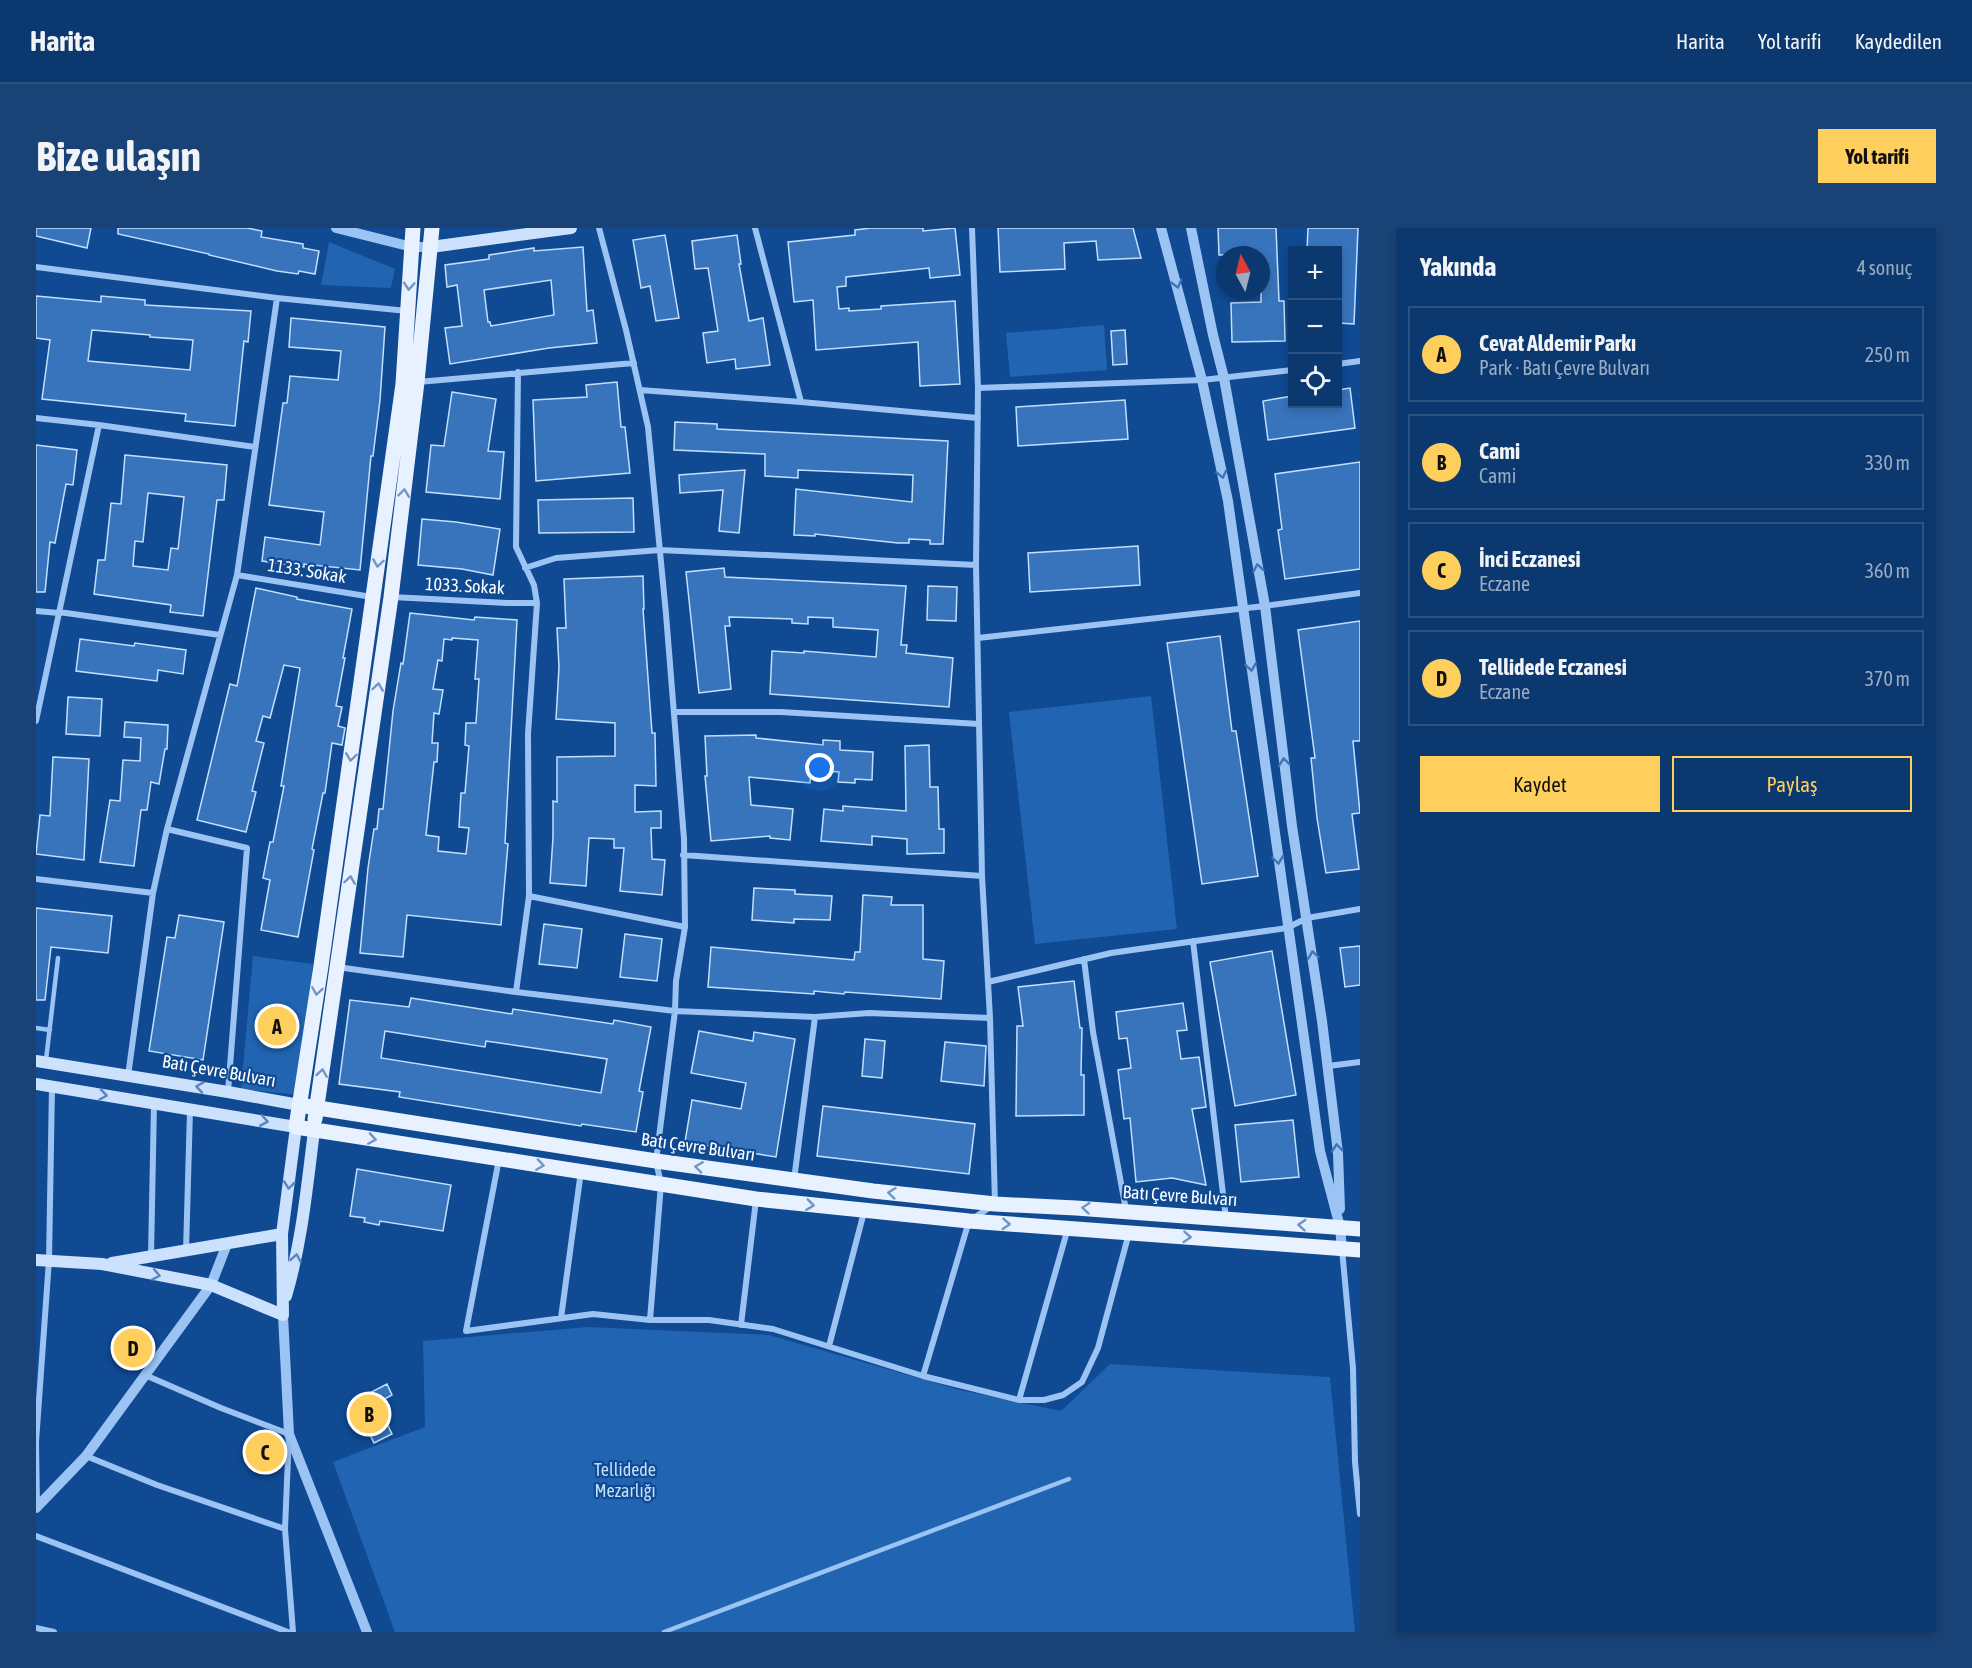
<!DOCTYPE html>
<html lang="tr">
<meta charset="utf-8">
<style>
body{margin:0;font-family:"Asap Condensed",sans-serif;background:#194376;color:#f1f3f6}
.controls{position:absolute;right:18px;top:18px;display:grid;overflow:hidden;border-radius:0px;box-shadow:0 3px 9px #0003}
.controls button{width:54px;height:54px;display:grid;place-items:center;padding:0;border:0;border-bottom:2px solid #2b5281;background:#0b386e;color:#f1f3f6;font:30px sans-serif}
.compass{position:absolute;left:1180px;top:18px;width:54px;height:54px;border-radius:50%;background:#0b386e;box-shadow:0 3px 9px #0003;rotate:353deg}
.you{position:absolute;left:784px;top:540px;width:21px;height:21px;margin:-15px;border:4px solid #fff;border-radius:50%;background:#1a73e8;box-shadow:0 0 0 9px #1a73e833}
.badge{display:grid;place-items:center;width:39px;height:39px;border-radius:50%;background:#ffcf5e;color:#111;font-size:20px;font-weight:700}
.pin{position:absolute;translate:-50% -50%;border:3px solid #fff;box-shadow:0 2px 6px #0006}
.list{margin:0;padding:0;list-style:none}
h2{display:flex;justify-content:space-between;align-items:center;height:78px;margin:0;padding:0 24px;font-size:26px}
h2 small{font-size:20px;font-weight:400;color:#9aacc2}
.list li{display:grid;grid-template-columns:39px 1fr auto;gap:18px;align-items:center;box-sizing:border-box;height:96px;margin:0 12px 12px;padding:0 12px;border:2px solid #2b5281;border-radius:0px}
.list b{display:block;font-size:22px;white-space:nowrap}
.list p{margin:0;font-size:20px;white-space:nowrap;color:#9aacc2}
.list em{font-size:20px;font-style:normal;color:#9aacc2}
.actions{display:flex;gap:12px;padding:18px 24px}
.actions a{flex:1;padding:14px 0;border:2px solid #ffcf5e;border-radius:0px;text-align:center;font-size:21px;color:#ffcf5e}
.actions .main{background:#ffcf5e;color:#111}
.icon{flex:none;width:33px;height:33px;fill:none;stroke:currentColor;stroke-width:2;stroke-linecap:round;stroke-linejoin:round}
.map{position:relative;flex:none;width:1324px;height:1404px;overflow:hidden;border-radius:0px}
header{display:flex;align-items:center;gap:36px;box-sizing:border-box;height:84px;padding:0 30px;background:#0b386e;border-bottom:2px solid #2b5281}
header strong{font-size:28px}
nav{display:flex;gap:33px;margin-inline-start:auto;font-size:21px}
.intro{display:flex;align-items:center;justify-content:space-between;box-sizing:border-box;height:144px;padding:0 36px}
h1{margin:0;font-size:42px}
.button{padding:15px 27px;border-radius:0px;background:#ffcf5e;color:#111;font-size:21px;font-weight:700}
main{display:flex;gap:36px;padding:0 36px}
aside{flex:1;background:#0b386e;border-radius:0px;box-shadow:0 3px 9px #0003}
.map>svg:first-child{display:block}
</style>
<header>
<strong>Harita</strong>
<nav><a>Harita</a><a>Yol tarifi</a><a>Kaydedilen</a></nav>
</header>
<div class="intro"><h1>Bize ulaşın</h1><a class="button">Yol tarifi</a></div>
<main>
<div class="map">
<svg width="1324" height="1404" viewBox="0 0 1324 1404">
<rect width="100%" height="100%" fill="#0f4a93"/>
<path fill="#2164b2" d="M 293,14 L 359,41 L 355,60 L 285,57 Z
M 1068,97 L 1071,142 L 974,149 L 970,105 Z
M 1115,468 L 1141,701 L 999,716 L 973,484 Z
M 217,728 L 277,736 L 264,867 L 205,861 Z
M 552,1099 L 733,1107 L 924,1162 L 1025,1183 L 1074,1136 L 1294,1149 L 1319,1404 L 359,1404 L 297,1234 L 389,1199 L 387,1113 Z"/>
<path fill="#3874bc" stroke="#c3dffe" stroke-width="1.5" fill-rule="evenodd" d="M 0,0 L 55,0 L 51,20 L 0,8 Z
M 82,0 L 211,0 L 226,3 L 225,9 L 267,16 L 267,20 L 283,23 L 279,46 L 263,43 L 262,46 L 241,43 L 173,27 L 173,26 L 82,6 Z
M 835,0 L 887,0 L 887,3 L 919,0 L 924,47 L 894,50 L 893,40 L 810,49 L 810,58 L 801,59 L 803,81 L 813,80 L 813,83 L 845,81 L 845,78 L 919,73 L 924,156 L 884,158 L 882,114 L 780,122 L 777,72 L 758,74 L 752,14 L 819,7 L 819,2 Z
M 962,0 L 1097,0 L 1105,30 L 1062,32 L 1060,13 L 1028,15 L 1029,41 L 964,44 Z
M 1182,0 L 1240,0 L 1243,73 L 1248,73 L 1249,113 L 1196,114 L 1195,75 L 1225,74 L 1225,27 L 1183,27 Z
M 1272,0 L 1322,0 L 1318,96 L 1302,95 L 1302,22 L 1271,22 Z
M 629,7 L 643,90 L 620,93 L 614,58 L 605,60 L 597,12 Z
M 701,7 L 705,36 L 703,36 L 713,93 L 727,90 L 734,137 L 700,141 L 699,131 L 671,135 L 667,105 L 682,103 L 672,40 L 659,41 L 656,13 Z
M 547,19 L 551,83 L 557,82 L 561,115 L 513,120 L 414,136 L 409,100 L 426,98 L 421,57 L 411,59 L 409,37 L 453,31 L 453,27 L 498,20 L 498,23 ZM 515,52 L 518,87 L 455,98 L 454,94 L 452,94 L 448,62 Z
M 0,68 L 65,74 L 65,68 L 109,72 L 109,77 L 215,83 L 212,114 L 208,113 L 199,198 L 149,193 L 150,186 L 6,171 L 14,112 L 0,110 ZM 56,102 L 114,107 L 114,109 L 157,112 L 154,142 L 52,133 Z
M 255,90 L 349,99 L 344,172 L 337,228 L 335,228 L 324,342 L 268,336 L 268,339 L 226,333 L 229,309 L 284,317 L 288,284 L 233,277 L 247,175 L 251,175 L 254,148 L 302,152 L 305,123 L 253,119 Z
M 1089,102 L 1091,136 L 1077,137 L 1075,103 Z
M 581,154 L 585,199 L 589,199 L 594,245 L 500,253 L 497,172 L 551,169 L 550,157 Z
M 1314,160 L 1319,200 L 1232,212 L 1227,173 L 1257,168 L 1257,176 L 1302,176 L 1302,162 Z
M 416,164 L 460,171 L 452,223 L 468,224 L 464,271 L 390,264 L 395,217 L 408,218 Z
M 1089,172 L 1092,211 L 982,218 L 980,179 Z
M 639,194 L 681,196 L 681,201 L 912,213 L 907,316 L 894,316 L 894,312 L 873,311 L 873,315 L 862,315 L 779,306 L 779,308 L 758,307 L 760,261 L 876,274 L 877,247 L 762,242 L 762,250 L 729,248 L 729,226 L 638,222 Z
M 0,217 L 41,222 L 37,257 L 30,256 L 19,315 L 14,314 L 9,364 L 0,364 Z
M 89,227 L 191,237 L 188,272 L 181,272 L 167,388 L 134,384 L 135,377 L 58,366 L 62,332 L 69,332 L 75,275 L 85,276 ZM 112,265 L 148,269 L 142,321 L 135,320 L 132,342 L 97,338 L 99,313 L 107,314 Z
M 1324,234 L 1324,341 L 1249,351 L 1242,302 L 1246,301 L 1239,246 Z
M 709,242 L 703,305 L 683,303 L 687,262 L 644,265 L 643,247 Z
M 597,270 L 598,304 L 503,305 L 502,272 Z
M 386,291 L 420,294 L 464,301 L 457,347 L 426,341 L 382,337 Z
M 1102,318 L 1104,357 L 994,364 L 992,325 Z
M 688,340 L 689,349 L 870,358 L 865,417 L 871,417 L 870,425 L 917,430 L 913,479 L 734,466 L 736,423 L 768,425 L 768,423 L 840,429 L 842,402 L 797,399 L 797,390 L 772,389 L 772,396 L 756,395 L 756,391 L 693,389 L 694,398 L 689,398 L 695,461 L 663,465 L 650,344 Z
M 607,348 L 608,381 L 607,381 L 616,505 L 619,505 L 620,558 L 599,557 L 599,584 L 625,583 L 625,600 L 615,600 L 616,631 L 629,632 L 626,667 L 584,663 L 588,620 L 578,620 L 578,611 L 553,610 L 550,658 L 514,655 L 517,609 L 517,573 L 521,574 L 521,529 L 579,528 L 579,495 L 520,491 L 523,439 L 521,400 L 530,400 L 528,351 Z
M 892,358 L 921,359 L 920,393 L 891,392 Z
M 220,360 L 261,369 L 261,371 L 316,381 L 307,430 L 309,430 L 300,478 L 306,479 L 302,498 L 309,500 L 306,517 L 296,515 L 289,565 L 287,565 L 276,621 L 278,622 L 262,709 L 225,702 L 234,652 L 227,650 L 234,614 L 237,614 L 248,558 L 245,558 L 264,440 L 248,437 L 234,490 L 227,488 L 220,513 L 228,515 L 216,563 L 220,564 L 210,604 L 161,592 L 194,456 L 201,458 Z
M 374,385 L 438,392 L 439,389 L 481,392 L 469,615 L 472,616 L 465,697 L 371,687 L 367,729 L 324,725 L 332,640 L 338,601 L 341,601 L 343,581 L 347,581 L 357,483 L 365,435 L 367,436 ZM 416,410 L 442,412 L 439,451 L 443,451 L 440,495 L 430,495 L 429,517 L 433,518 L 429,565 L 425,565 L 423,599 L 433,600 L 430,626 L 402,623 L 403,609 L 390,607 L 398,534 L 401,534 L 402,515 L 396,515 L 398,485 L 403,486 L 407,462 L 397,461 L 402,432 L 406,433 L 408,411 L 416,412 Z
M 1324,393 L 1324,513 L 1317,513 L 1324,585 L 1316,586 L 1323,641 L 1290,645 L 1281,590 L 1275,530 L 1279,530 L 1262,402 Z
M 1184,408 L 1196,503 L 1200,503 L 1222,648 L 1166,656 L 1131,415 Z
M 44,411 L 98,418 L 99,415 L 150,422 L 147,446 L 122,442 L 121,453 L 40,443 Z
M 32,469 L 66,471 L 64,508 L 30,506 Z
M 89,494 L 132,497 L 131,521 L 129,521 L 123,556 L 115,554 L 111,582 L 105,582 L 98,638 L 64,634 L 74,572 L 84,573 L 87,532 L 104,533 L 105,510 L 88,509 Z
M 720,507 L 720,510 L 787,517 L 787,512 L 804,513 L 804,522 L 837,524 L 836,552 L 819,551 L 819,555 L 802,554 L 803,544 L 775,542 L 774,555 L 713,549 L 715,577 L 757,581 L 754,612 L 734,610 L 734,608 L 675,613 L 669,548 L 671,548 L 669,508 Z
M 893,517 L 894,559 L 902,559 L 903,601 L 908,601 L 908,625 L 871,626 L 871,611 L 836,608 L 836,617 L 785,613 L 788,581 L 807,583 L 807,578 L 870,583 L 869,518 Z
M 17,529 L 53,531 L 48,632 L 0,626 L 4,587 L 14,588 Z
M 718,660 L 759,662 L 759,666 L 796,668 L 794,692 L 758,691 L 758,695 L 716,692 Z
M 827,667 L 856,669 L 855,677 L 887,677 L 887,731 L 908,733 L 905,771 L 809,764 L 808,766 L 778,763 L 778,766 L 672,759 L 675,719 L 818,732 L 819,724 L 824,724 Z
M 0,680 L 76,688 L 72,725 L 15,719 L 9,772 L 0,772 Z
M 143,687 L 188,694 L 167,832 L 113,823 L 131,709 L 139,710 Z
M 508,696 L 546,701 L 541,740 L 503,736 Z
M 589,706 L 626,711 L 621,753 L 584,749 Z
M 1324,718 L 1324,757 L 1309,759 L 1304,720 Z
M 1236,723 L 1260,867 L 1199,878 L 1174,734 Z
M 1038,753 L 1044,800 L 1046,800 L 1045,847 L 1048,847 L 1048,887 L 980,888 L 981,798 L 987,798 L 982,759 Z
M 375,770 L 476,786 L 477,781 L 577,796 L 578,792 L 615,799 L 603,863 L 607,864 L 600,904 L 546,896 L 545,898 L 363,869 L 364,864 L 303,856 L 314,772 L 373,779 ZM 349,803 L 449,819 L 450,813 L 571,831 L 565,865 L 345,830 Z
M 1147,775 L 1151,802 L 1141,803 L 1145,831 L 1163,829 L 1170,879 L 1156,881 L 1170,957 L 1136,950 L 1100,954 L 1094,890 L 1088,891 L 1082,842 L 1095,840 L 1091,810 L 1083,811 L 1080,784 Z
M 663,803 L 717,813 L 718,804 L 759,811 L 740,929 L 649,914 L 656,872 L 705,881 L 710,855 L 655,845 Z
M 829,811 L 849,813 L 846,850 L 826,848 Z
M 909,814 L 950,818 L 948,858 L 905,853 Z
M 787,878 L 939,896 L 933,946 L 781,928 Z
M 1257,892 L 1263,949 L 1205,954 L 1199,897 Z
M 321,941 L 415,957 L 407,1003 L 344,993 L 343,997 L 328,994 L 329,990 L 314,988 Z
M 351,1156 L 356,1167 L 341,1175 L 356,1206 L 338,1215 L 329,1197 L 326,1199 L 314,1175 Z"/>
<g fill="none" stroke-linecap="round" stroke-linejoin="round">
<path stroke="#9bc4f4" stroke-width="4.5" d="M 0,800 L 14,802
M 10,832 L 22,730
M 628,1404 L 1033,1251"/>
<path stroke="#9bc4f4" stroke-width="6" d="M 563,0 L 590,102 L 612,199 L 630,386 L 648,611 L 649,699 L 640,753 L 639,783 L 620,933 L 625,956 L 614,1092
M 719,0 L 765,174 L 942,190
M 936,0 L 942,160 L 940,337 L 946,648 L 954,790
M 0,39 L 241,70 L 371,83
M 1302,136 L 1324,133
M 382,154 L 598,135
M 942,160 L 1166,152 L 1256,142
M 604,162 L 765,174
M 0,190 L 63,197 L 219,219
M 489,340 L 520,330 L 624,322 L 940,337
M 201,347 L 336,369
M 356,369 L 471,375 L 501,375
M 0,383 L 23,385
M 23,384 L 184,407
M 942,410 L 1229,378 L 1324,365
M 638,484 L 745,484 L 943,496
M 0,493 L 63,197
M 131,601 L 211,620 L 192,864
M 647,627 L 946,648
M 0,651 L 117,665
M 493,668 L 649,699
M 1157,713 L 1190,991
M 1048,731 L 1057,804 L 1090,982
M 301,739 L 480,764 L 639,783 L 779,789 L 833,785 L 954,790 L 959,976 L 933,993 L 887,1148
M 952,754 L 1075,725 L 1251,700 L 1271,690 L 1324,681
M 480,764 L 493,668 L 492,506 L 501,375 L 498,357 L 480,319 L 482,144
M 1292,838 L 1324,834
M 92,848 L 117,665 L 131,601 L 201,347 L 241,70
M 463,931 L 430,1103 L 557,1086 L 614,1092 L 673,1092 L 737,1101 L 887,1148 L 983,1172 L 1008,1172 L 1027,1167 L 1046,1154 L 1062,1120 L 1093,1005
M 758,952 L 779,789
M 1306,1021 L 1317,1140 L 1319,1234 L 1324,1286
M 150,1023 L 154,882
M 115,1028 L 118,876
M 525,1090 L 545,943
M 705,1097 L 720,972
M 793,1118 L 828,984
M 983,1172 L 1032,1000
M 50,1228 L 121,1257 L 249,1301 L 253,1206 L 185,1180 L 109,1147
M 1,1277 L 0,1214 L 13,1032 L 16,859
M 249,1301 L 257,1404
M 0,1308 L 252,1404
M 0,1400 L 18,1404"/>
<path stroke="#9bc4f4" stroke-width="10" d="M 300,0 L 376,19 L 395,19
M 1125,0 L 1166,152 L 1192,273 L 1284,923 L 1304,999 L 1306,1021
M 1155,0 L 1177,107 L 1188,150 L 1229,378 L 1256,598 L 1286,793 L 1302,925 L 1304,981
M 247,1087 L 253,1206 L 331,1404
M 0,1280 L 50,1228 L 175,1057 L 191,1016"/>
<path stroke="#cbe1fd" stroke-width="12" d="M 395,19 L 535,0
M 0,833 L 192,864 L 263,877
M 0,856 L 260,899 L 246,1006 L 247,1087
M 0,1032 L 66,1036 L 175,1057 L 247,1087
M 76,1035 L 246,1006
M 250,1068 C 266,1014 271,958 278,903"/>
<path stroke="#e8f1ff" stroke-width="15" d="M 377,0 L 367,156 L 285,738 L 260,899 L 720,971 L 933,993 L 1324,1022
M 263,877 L 620,933 L 837,963 L 959,976 L 1040,980 L 1324,1001
M 279,891 L 355,369 L 381,154 L 396,0"/>
</g>
<defs><path id="oneway-chevron" d="M-2-3.5L2.5 0L-2 3.5" fill="none" stroke-width="1.6" stroke-linecap="round" stroke-linejoin="round" transform="scale(1.5)"/></defs>
<g stroke="#4075b5">
<use href="#oneway-chevron" transform="translate(1141 56) rotate(75)"/>
<use href="#oneway-chevron" transform="translate(1186 246) rotate(78)"/>
<use href="#oneway-chevron" transform="translate(1222 340) rotate(-100)"/>
<use href="#oneway-chevron" transform="translate(1215 439) rotate(82)"/>
<use href="#oneway-chevron" transform="translate(1248 534) rotate(-97)"/>
<use href="#oneway-chevron" transform="translate(1242 632) rotate(82)"/>
<use href="#oneway-chevron" transform="translate(1277 727) rotate(-98)"/>
<use href="#oneway-chevron" transform="translate(1301 920) rotate(-95)"/>
</g>
<g stroke="#7195c4">
<use href="#oneway-chevron" transform="translate(373 58) rotate(94)"/>
<use href="#oneway-chevron" transform="translate(368 265) rotate(-83)"/>
<use href="#oneway-chevron" transform="translate(342 335) rotate(98)"/>
<use href="#oneway-chevron" transform="translate(342 459) rotate(-82)"/>
<use href="#oneway-chevron" transform="translate(315 529) rotate(98)"/>
<use href="#oneway-chevron" transform="translate(314 652) rotate(-82)"/>
<use href="#oneway-chevron" transform="translate(281 763) rotate(99)"/>
<use href="#oneway-chevron" transform="translate(286 845) rotate(-81)"/>
<use href="#oneway-chevron" transform="translate(336 911) rotate(9)"/>
<use href="#oneway-chevron" transform="translate(504 937) rotate(8)"/>
<use href="#oneway-chevron" transform="translate(663 939) rotate(-172)"/>
<use href="#oneway-chevron" transform="translate(856 965) rotate(-174)"/>
<use href="#oneway-chevron" transform="translate(774 977) rotate(7)"/>
<use href="#oneway-chevron" transform="translate(1050 980) rotate(-175)"/>
<use href="#oneway-chevron" transform="translate(970 996) rotate(4)"/>
<use href="#oneway-chevron" transform="translate(1266 997) rotate(-176)"/>
<use href="#oneway-chevron" transform="translate(1151 1009) rotate(4)"/>
</g>
<g stroke="#5a86bd">
<use href="#oneway-chevron" transform="translate(164 859) rotate(-171)"/>
<use href="#oneway-chevron" transform="translate(67 867) rotate(9)"/>
<use href="#oneway-chevron" transform="translate(228 893) rotate(10)"/>
<use href="#oneway-chevron" transform="translate(253 957) rotate(97)"/>
<use href="#oneway-chevron" transform="translate(260 1030) rotate(-80)"/>
<use href="#oneway-chevron" transform="translate(120 1047) rotate(11)"/>
</g>
<g text-anchor="middle" stroke-width="4.5" stroke-linejoin="round" paint-order="stroke">
<g font-size="18" fill="#fff" stroke="#0f4a93">
<text transform="translate(271 343) rotate(9)" y="6">1133. Sokak</text>
<text transform="translate(429 358) rotate(3)" y="6">1033. Sokak</text>
<text transform="translate(183 843) rotate(10)" y="6">Batı Çevre Bulvarı</text>
<text transform="translate(662 919) rotate(8)" y="6">Batı Çevre Bulvarı</text>
<text transform="translate(1144 968) rotate(4)" y="6">Batı Çevre Bulvarı</text>
</g>
<g font-size="18" fill="#c3dffe" stroke="#0f4a93">
<text x="589" y="1248">Tellidede<tspan x="589" dy="21">Mezarlığı</tspan></text>
</g>
</g>
</svg>
<div class="controls">
<button>+</button>
<button>−</button>
<button><svg class="icon" aria-label="locate" viewBox="0 0 24 24"><circle cx="12" cy="12" r="6"/><path d="M12 2v4M12 18v4M2 12h4M18 12h4"/></svg></button>
</div>
<svg class="compass" viewBox="-18 -18 36 36"><path d="M0-13l5 13h-10z" fill="#e53935"/><path d="M0 13l5-13h-10z" fill="#9aacc2"/></svg>
<div class="you"></div>
<div class="pin badge" style="left:241px;top:798px">A</div>
<div class="pin badge" style="left:333px;top:1186px">B</div>
<div class="pin badge" style="left:229px;top:1224px">C</div>
<div class="pin badge" style="left:97px;top:1120px">D</div>
</div>
<aside>
<h2>Yakında<small>4 sonuç</small></h2>
<ul class="list">
<li><span class="badge">A</span><div><b>Cevat Aldemir Parkı</b><p>Park · Batı Çevre Bulvarı</p></div><em>250 m</em></li>
<li><span class="badge">B</span><div><b>Cami</b><p>Cami</p></div><em>330 m</em></li>
<li><span class="badge">C</span><div><b>İnci Eczanesi</b><p>Eczane</p></div><em>360 m</em></li>
<li><span class="badge">D</span><div><b>Tellidede Eczanesi</b><p>Eczane</p></div><em>370 m</em></li>
</ul>
<div class="actions"><a class="main">Kaydet</a><a>Paylaş</a></div>
</aside>
</main>
